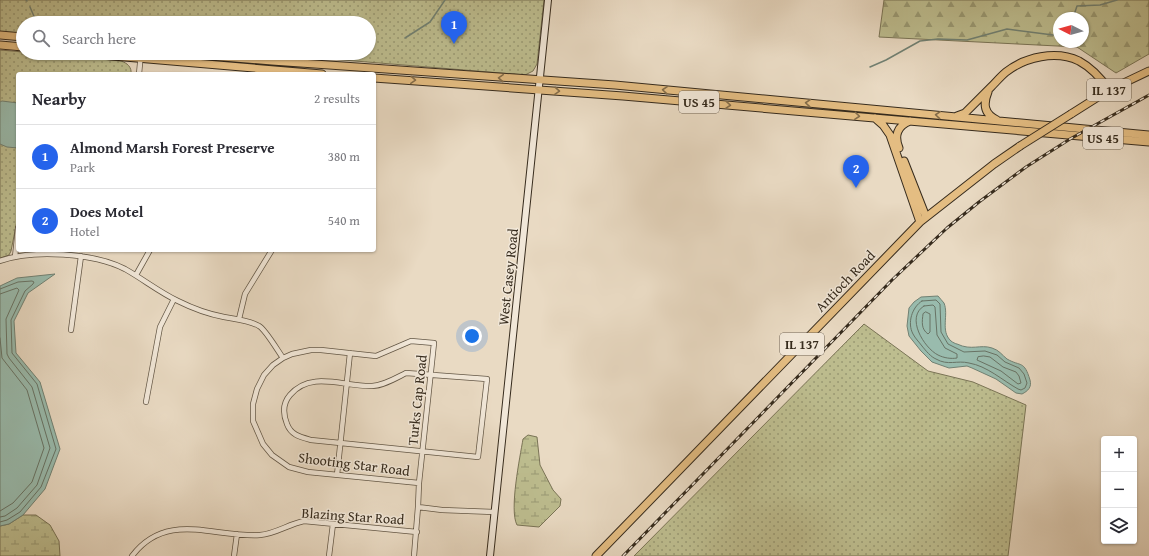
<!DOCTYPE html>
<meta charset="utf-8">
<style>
body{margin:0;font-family:"Gentium Book Plus",serif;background:#f2f2f3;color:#2b2b33}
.controls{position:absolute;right:12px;bottom:12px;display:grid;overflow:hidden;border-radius:4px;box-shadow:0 1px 3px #0004}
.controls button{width:36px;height:36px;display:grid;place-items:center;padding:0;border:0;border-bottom:1px solid #e1e1e2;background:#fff;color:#2b2b33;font:20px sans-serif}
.compass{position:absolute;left:1053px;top:12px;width:36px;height:36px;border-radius:50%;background:#fff;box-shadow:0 1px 3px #0004;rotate:276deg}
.you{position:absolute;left:472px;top:336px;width:14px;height:14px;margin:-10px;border:3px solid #fff;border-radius:50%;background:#1a73e8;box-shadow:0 0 0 6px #1a73e833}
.badge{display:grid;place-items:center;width:26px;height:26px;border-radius:50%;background:#2563eb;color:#fff;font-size:13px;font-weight:700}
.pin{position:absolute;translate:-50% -33px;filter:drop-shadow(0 1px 2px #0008)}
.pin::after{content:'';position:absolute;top:21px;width:14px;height:12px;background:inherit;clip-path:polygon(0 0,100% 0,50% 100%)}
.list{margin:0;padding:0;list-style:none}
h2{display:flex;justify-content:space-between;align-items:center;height:52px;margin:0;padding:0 16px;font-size:17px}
h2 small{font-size:13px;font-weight:400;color:#7c7c81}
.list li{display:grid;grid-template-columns:26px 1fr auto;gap:12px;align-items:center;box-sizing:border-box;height:64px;padding:0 16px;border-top:1px solid #e1e1e2}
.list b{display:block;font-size:15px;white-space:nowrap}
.list p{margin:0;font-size:13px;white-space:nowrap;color:#7c7c81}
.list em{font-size:13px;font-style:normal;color:#7c7c81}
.icon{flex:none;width:22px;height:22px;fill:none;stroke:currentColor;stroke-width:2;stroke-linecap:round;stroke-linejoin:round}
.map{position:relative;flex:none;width:1149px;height:556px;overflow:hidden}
.search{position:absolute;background:#fff;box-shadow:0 1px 3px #0004;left:16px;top:16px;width:360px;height:44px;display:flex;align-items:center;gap:10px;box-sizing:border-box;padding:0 14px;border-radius:22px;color:#7c7c81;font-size:15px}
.panel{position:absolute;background:#fff;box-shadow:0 1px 3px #0004;left:16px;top:72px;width:360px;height:180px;border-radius:4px}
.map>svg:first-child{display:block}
</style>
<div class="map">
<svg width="1149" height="556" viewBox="0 0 1149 556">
<defs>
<pattern id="green-dots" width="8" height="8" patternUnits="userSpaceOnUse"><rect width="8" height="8" fill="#bdbd8f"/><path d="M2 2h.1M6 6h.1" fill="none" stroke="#9a9a74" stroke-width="1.8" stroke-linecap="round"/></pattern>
<pattern id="forest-firs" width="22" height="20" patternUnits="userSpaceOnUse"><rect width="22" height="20" fill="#bdbd8f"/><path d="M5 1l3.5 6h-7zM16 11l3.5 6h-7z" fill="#9a9a74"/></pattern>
<pattern id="wetland-marsh" width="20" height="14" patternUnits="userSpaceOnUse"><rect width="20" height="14" fill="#bdbd8f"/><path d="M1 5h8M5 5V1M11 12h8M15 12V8" fill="none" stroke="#9a9a74"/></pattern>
</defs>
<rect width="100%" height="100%" fill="#e9dac3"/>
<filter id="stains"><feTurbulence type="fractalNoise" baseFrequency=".005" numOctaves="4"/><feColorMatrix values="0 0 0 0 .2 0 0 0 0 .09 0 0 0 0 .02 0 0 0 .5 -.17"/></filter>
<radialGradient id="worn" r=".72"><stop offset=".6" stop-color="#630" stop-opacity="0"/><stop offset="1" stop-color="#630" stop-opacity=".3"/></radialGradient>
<path fill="url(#green-dots)" stroke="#7a7456" d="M 0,0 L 544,0 L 537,64 L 533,71 L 525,75 L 258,53 L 369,53 L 369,23 L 23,23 L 23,34 L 0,32 Z
M 0,50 L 23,52 L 23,53 L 36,53 L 121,61 C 127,63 132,67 131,74 L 18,74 L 18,216 L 11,251 L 9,255 L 0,258 Z
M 864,324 L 928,371 L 973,382 L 1026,405 L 1008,556 L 634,556 Z"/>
<path fill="url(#forest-firs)" stroke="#7a7456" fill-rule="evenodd" d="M 884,0 L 1149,0 L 1149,54 L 1116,73 L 1077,47 L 879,37 ZM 1059,18 L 1083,18 L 1083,42 L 1059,42 Z"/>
<path fill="url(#wetland-marsh)" stroke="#7a7456" d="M 528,435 L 537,437 L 540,465 L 553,490 L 561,499 L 560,506 L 539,527 L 517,525 C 509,510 520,457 523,439 Z
M 23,515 L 36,515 L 50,525 L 59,541 L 60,556 L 0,556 L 0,526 L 9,524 Z"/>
<path fill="#99bbad" stroke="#718173" d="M 2,101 L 18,103 L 18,148 L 7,147 L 0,144 L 0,102 Z
M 55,274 L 28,293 L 14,321 L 16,353 L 40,382 L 60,449 L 45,489 L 23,515 L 9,524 L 0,526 L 0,286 L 17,278 Z
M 938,296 C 940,298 942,301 944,303 C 949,315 940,331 951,341 C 952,342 956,344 957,344 C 972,351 980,344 992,348 C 999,350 1002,355 1007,359 C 1021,367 1024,360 1030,380 C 1032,387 1028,391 1022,394 L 1016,393 L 996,379 L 972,368 L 967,366 L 949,368 L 932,362 L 921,351 L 909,336 L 907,326 L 909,308 L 914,302 L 921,297 Z"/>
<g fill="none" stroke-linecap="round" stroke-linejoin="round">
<path stroke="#687365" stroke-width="1" d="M 0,289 L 18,282 L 32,281 L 34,282 L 33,284 L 25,291 L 11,320 L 12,353 L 37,384 L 56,449 L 41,487 L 20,512 L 7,520 L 0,522
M 0,294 L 17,288 L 19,290 L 6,319 L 7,354 L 9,358 L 32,387 L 50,448 L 37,485 L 17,508 L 5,516 L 0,517
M 922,301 L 936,300 L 940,304 L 941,332 L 948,344 L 964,352 L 985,351 L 997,355 L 1005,362 L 1019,368 L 1024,374 L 1027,383 L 1025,388 L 1021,390 L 1018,389 C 1002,380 987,366 969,363 C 957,360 948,366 936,359 C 931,357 926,351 922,346 C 919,342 915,338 913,334 C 907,323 912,307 922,301 Z
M 924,306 L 933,305 L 935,307 L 937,335 L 945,348 L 957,354 L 957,358 C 951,359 944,358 938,355 C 924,348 905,317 924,306 Z
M 926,312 L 930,314 L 930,332 L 928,334 C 921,329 922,322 923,314 Z
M 0,338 L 2,358 L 27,390 L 44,448 L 32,482 L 13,503 L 0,511
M 984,356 L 990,357 L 1003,367 L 1016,372 L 1019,376 L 1021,383 L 1018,384 L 1001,371 L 977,360 L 978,357 Z"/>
<path stroke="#718173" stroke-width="1.5" d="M 26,0 L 27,1
M 30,7 L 36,21
M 1073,18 L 1077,6 L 1100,5 L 1117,0
M 405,38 L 430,22 L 445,0
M 870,67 L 886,60 L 920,41 L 938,39 L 967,40 L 1007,29 L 1053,35 L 1059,34"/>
<defs>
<path id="minor" d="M 139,74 L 141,53
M 15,257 L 18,228
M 0,261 C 33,249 94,253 125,269 C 143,279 159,292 178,301 C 192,308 208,314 224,317 C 235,319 249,320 259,326 C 265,329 278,351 283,358
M 136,275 L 150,250
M 239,319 L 245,294 L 272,250
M 71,330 L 81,256
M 406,373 L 487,379 L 478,457 L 311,440 C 300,437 291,435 287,424 C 283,414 283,403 290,395 C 311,370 344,387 372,386 C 383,386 396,378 406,373 Z
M 146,402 L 160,327 L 174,299
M 337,475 L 350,353
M 418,507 L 419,483 L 434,343 L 411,341 L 376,356 L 321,350 L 311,350 L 292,354 L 283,358 L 273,365 L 264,375 L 257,389 L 253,404 L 253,421 L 263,444 L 272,455 L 289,467 L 308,472 L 419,483
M 132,556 C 167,510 214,538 260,535 C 275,534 289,524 304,521 L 417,532
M 234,556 L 237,534
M 329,556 L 333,524
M 414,556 L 418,507 L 442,510 L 494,512"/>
<path id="secondary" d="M 490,556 L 548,0"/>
<path id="primary" d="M 0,35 L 23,37
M 0,45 L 23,47
M 78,53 L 322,74
M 173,53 L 272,61 L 615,85 L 1149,135
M 374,78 L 623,96 L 1149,142
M 988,92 C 983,104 984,114 997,120
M 1071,114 L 1109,90 L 1149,71
M 957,116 L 965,113 C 974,104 982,96 991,87 C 996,82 1001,76 1006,72 C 1025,57 1056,50 1079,61 C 1092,68 1101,78 1109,90
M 875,118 L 883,125 L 890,135 L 920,222
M 899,148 C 894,136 897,126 910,121
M 904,161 L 926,217
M 596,556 L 920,222 L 994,164 L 1020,146"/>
</defs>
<use href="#minor" stroke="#635746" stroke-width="6"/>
<use href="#secondary" stroke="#362b1d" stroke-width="8"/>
<use href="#primary" stroke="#362b1d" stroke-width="9"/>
<use href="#minor" stroke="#f1e7d8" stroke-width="4.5"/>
<use href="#secondary" stroke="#f1e7d8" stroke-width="6"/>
<use href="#primary" stroke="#e4bd82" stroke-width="7"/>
<defs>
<path id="rail" d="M 623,556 L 892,280 L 947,228 L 979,202 L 1026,167 L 1070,139 L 1149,95"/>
</defs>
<use href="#rail" stroke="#362b1d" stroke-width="3"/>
<use href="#rail" stroke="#f1e7d8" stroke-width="1.5" stroke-dasharray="4.5" stroke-linecap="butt"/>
<defs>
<path id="primary-bridge" d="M 1020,146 L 1071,114"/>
</defs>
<use href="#primary-bridge" stroke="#362b1d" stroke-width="9" stroke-linecap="butt"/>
<use href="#primary-bridge" stroke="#e4bd82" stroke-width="7"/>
</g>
<defs><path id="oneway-chevron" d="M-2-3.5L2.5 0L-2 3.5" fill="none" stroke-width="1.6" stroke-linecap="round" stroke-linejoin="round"/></defs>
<g stroke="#846d4a">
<use href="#oneway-chevron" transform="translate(501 78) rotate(-176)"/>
<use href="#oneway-chevron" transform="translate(413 80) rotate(4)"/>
<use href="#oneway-chevron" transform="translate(665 90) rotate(-175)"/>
<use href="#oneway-chevron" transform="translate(557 91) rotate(4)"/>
<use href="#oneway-chevron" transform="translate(808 103) rotate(-175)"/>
<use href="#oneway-chevron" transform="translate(728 105) rotate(5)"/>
<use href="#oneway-chevron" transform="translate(938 115) rotate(-175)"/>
<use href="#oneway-chevron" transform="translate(857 116) rotate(5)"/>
</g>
<g text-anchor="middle" stroke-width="3" stroke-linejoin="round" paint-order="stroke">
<g fill="#f1e7d8" stroke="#6e6355" stroke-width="1">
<rect x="1087" y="79" width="44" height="22" rx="3"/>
<rect x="679" y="91" width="40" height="22" rx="3"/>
<rect x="1083" y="127" width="40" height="22" rx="3"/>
<rect x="780" y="333" width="44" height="22" rx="3"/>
</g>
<g font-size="13" font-weight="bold" fill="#362b1d">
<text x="1109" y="95">IL 137</text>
<text x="699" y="107">US 45</text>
<text x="1103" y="143">US 45</text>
<text x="802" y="349">IL 137</text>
</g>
<g font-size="14" fill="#362b1d" stroke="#f1e7d8">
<text transform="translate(508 277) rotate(-84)" y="5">West Casey Road</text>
<text transform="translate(845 281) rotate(-46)" y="5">Antioch Road</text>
<text transform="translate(417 400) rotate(-84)" y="5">Turks Cap Road</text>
<text transform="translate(354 464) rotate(7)" y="5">Shooting Star Road</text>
<text transform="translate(353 516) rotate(4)" y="5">Blazing Star Road</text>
</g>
</g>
<rect width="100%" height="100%" filter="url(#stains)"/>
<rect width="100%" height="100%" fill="url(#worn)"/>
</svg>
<div class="controls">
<button>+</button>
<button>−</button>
<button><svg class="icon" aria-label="layers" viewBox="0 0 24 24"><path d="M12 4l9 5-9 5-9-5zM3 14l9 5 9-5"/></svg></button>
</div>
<svg class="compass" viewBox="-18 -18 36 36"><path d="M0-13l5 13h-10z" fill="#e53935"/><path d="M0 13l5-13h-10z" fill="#7c7c81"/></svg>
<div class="you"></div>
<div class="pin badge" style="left:454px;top:44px">1</div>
<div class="pin badge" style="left:856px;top:188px">2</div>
<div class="search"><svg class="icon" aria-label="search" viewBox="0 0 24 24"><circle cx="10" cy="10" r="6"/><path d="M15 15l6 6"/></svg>Search here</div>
<section class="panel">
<h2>Nearby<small>2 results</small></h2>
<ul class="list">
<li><span class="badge">1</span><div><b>Almond Marsh Forest Preserve</b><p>Park</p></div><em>380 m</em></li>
<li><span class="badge">2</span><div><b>Does Motel</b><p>Hotel</p></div><em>540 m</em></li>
</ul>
</section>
</div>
